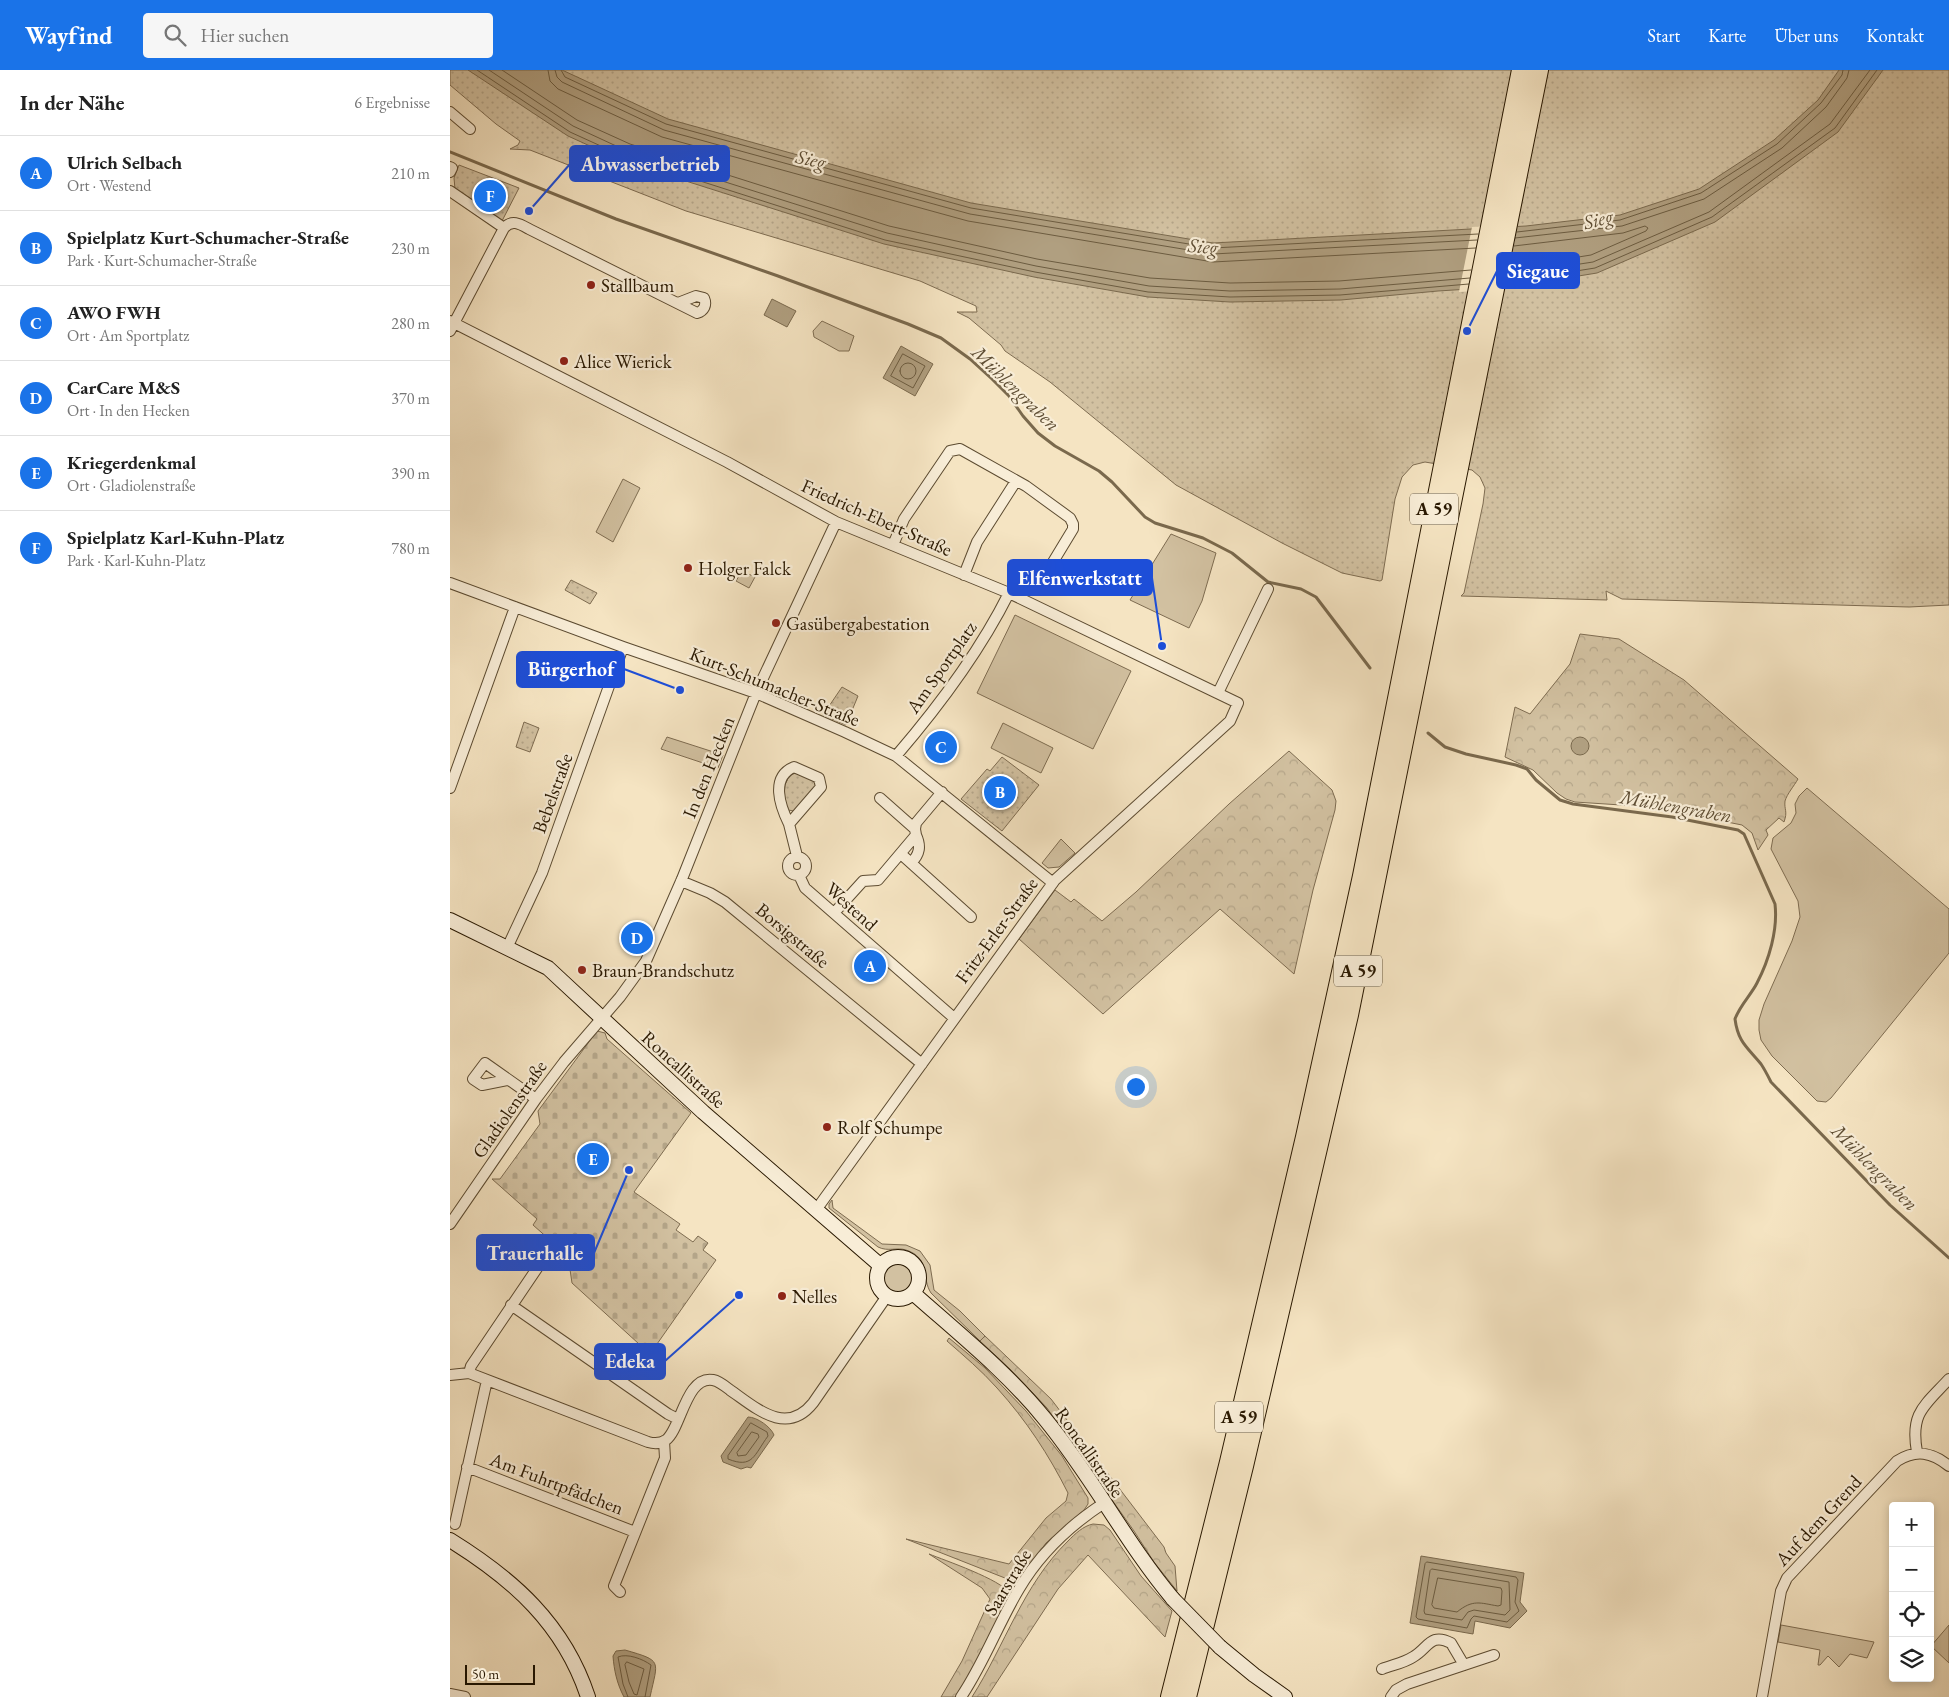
<!DOCTYPE html>
<html lang="de">
<meta charset="utf-8">
<style>
body{margin:0;font-family:"EB Garamond",serif;background:#f6f6f6;color:#222}
.controls{position:absolute;right:15px;bottom:15px;display:grid;overflow:hidden;border-radius:5px;box-shadow:0 2px 8px #0003}
.controls button{width:45px;height:45px;display:grid;place-items:center;padding:0;border:0;border-bottom:1px solid #e0e0e0;background:#fff;color:#222;font:25px sans-serif}
.scale{position:absolute;left:15px;bottom:12px;width:70px;box-sizing:border-box;padding-left:5px;border:2px solid #291801;border-top:0;font-size:14px;line-height:18px;white-space:nowrap;color:#291801;-webkit-text-stroke:4px #f8edd7;paint-order:stroke}
.you{position:absolute;left:685px;top:1016px;width:18px;height:18px;margin:-12px;border:4px solid #fff;border-radius:50%;background:#1a73e8;box-shadow:0 0 0 8px #1a73e833}
.badge{display:grid;place-items:center;width:32px;height:32px;border-radius:50%;background:#1a73e8;color:#fff;font-size:16px;font-weight:700}
.pin{position:absolute;translate:-50% -50%;border:2px solid #fff;box-shadow:0 1px 5px #0006}
.list{margin:0;padding:0;list-style:none}
h2{display:flex;justify-content:space-between;align-items:center;height:65px;margin:0;padding:0 20px;font-size:21px}
h2 small{font-size:16px;font-weight:400;color:#767676}
.list li{display:grid;grid-template-columns:32px 1fr auto;gap:15px;align-items:center;box-sizing:border-box;height:75px;padding:0 20px;border-top:1px solid #e0e0e0}
.list b{display:block;font-size:19px;white-space:nowrap}
.list p{margin:0;font-size:16px;white-space:nowrap;color:#767676}
.list em{font-size:16px;font-style:normal;color:#767676}
.icon{flex:none;width:28px;height:28px;fill:none;stroke:currentColor;stroke-width:2;stroke-linecap:round;stroke-linejoin:round}
.map{position:relative;flex:none;width:1499px;height:1627px;overflow:hidden}
header{display:flex;align-items:center;gap:30px;box-sizing:border-box;height:70px;padding:0 25px;background:#1a73e8;color:#fff}
header strong{font-size:24px}
nav{display:flex;gap:28px;margin-inline-start:auto;font-size:18px}
.search{width:350px;height:45px;background:#f6f6f6;display:flex;align-items:center;gap:12px;box-sizing:border-box;padding:0 18px;border-radius:5px;color:#767676;font-size:19px}
main{display:flex}
aside{flex:1;background:#fff}
.map>svg:first-child{display:block}
</style>
<header>
<strong>Wayfind</strong>
<div class="search"><svg class="icon" aria-label="search" viewBox="0 0 24 24"><circle cx="10" cy="10" r="6"/><path d="M15 15l6 6"/></svg>Hier suchen</div>
<nav><a>Start</a><a>Karte</a><a>Über uns</a><a>Kontakt</a></nav>
</header>
<main>
<aside>
<h2>In der Nähe<small>6 Ergebnisse</small></h2>
<ul class="list">
<li><span class="badge">A</span><div><b>Ulrich Selbach</b><p>Ort · Westend</p></div><em>210 m</em></li>
<li><span class="badge">B</span><div><b>Spielplatz Kurt-Schumacher-Straße</b><p>Park · Kurt-Schumacher-Straße</p></div><em>230 m</em></li>
<li><span class="badge">C</span><div><b>AWO FWH</b><p>Ort · Am Sportplatz</p></div><em>280 m</em></li>
<li><span class="badge">D</span><div><b>CarCare M&amp;S</b><p>Ort · In den Hecken</p></div><em>370 m</em></li>
<li><span class="badge">E</span><div><b>Kriegerdenkmal</b><p>Ort · Gladiolenstraße</p></div><em>390 m</em></li>
<li><span class="badge">F</span><div><b>Spielplatz Karl-Kuhn-Platz</b><p>Park · Karl-Kuhn-Platz</p></div><em>780 m</em></li>
</ul>
</aside>
<div class="map">
<svg width="1499" height="1627" viewBox="0 0 1499 1627">
<defs>
<pattern id="forest-crowns" width="20" height="18" patternUnits="userSpaceOnUse" patternTransform="scale(1.25)"><rect width="20" height="18" fill="#d2c1a1"/><path d="M2 6a3 3 0 1 1 6 0M12 15a3 3 0 1 1 6 0" fill="none" stroke="#b4a589"/></pattern>
<pattern id="cemetery-stones" width="16" height="16" patternUnits="userSpaceOnUse" patternTransform="scale(1.25)"><rect width="16" height="16" fill="#d2c1a1"/><path d="M2 7V4a2 2 0 0 1 4 0v3zM10 15v-3a2 2 0 0 1 4 0v3z" fill="#b4a589"/></pattern>
<pattern id="park-dots" width="8" height="8" patternUnits="userSpaceOnUse" patternTransform="scale(1.25)"><rect width="8" height="8" fill="#d2c1a1"/><path d="M2 2h.1M6 6h.1" fill="none" stroke="#b4a589" stroke-width="1.8" stroke-linecap="round"/></pattern>
</defs>
<rect width="100%" height="100%" fill="#f5e4c2"/>
<filter id="stains"><feTurbulence type="fractalNoise" baseFrequency=".004" numOctaves="4"/><feColorMatrix values="0 0 0 0 .2 0 0 0 0 .09 0 0 0 0 .02 0 0 0 .5 -.17"/></filter>
<radialGradient id="worn" r=".72"><stop offset=".6" stop-color="#630" stop-opacity="0"/><stop offset="1" stop-color="#630" stop-opacity=".3"/></radialGradient>
<path fill="#d2c1a1" stroke="#7e6c51" d="M 372,251 L 404,266 L 399,281 L 389,281 L 364,267 L 363,261 Z
M 173,409 L 190,418 L 163,472 L 146,462 Z
M 721,464 L 766,483 L 752,531 L 739,558 L 680,530 Z
M 292,501 L 305,507 L 299,518 L 286,511 Z
M 565,545 L 681,601 L 643,679 L 527,623 Z
M 553,653 L 603,678 L 591,703 L 541,678 Z
M 217,667 L 273,685 L 268,698 L 211,679 Z
M 1357,718 L 1499,839 L 1499,883 L 1381,1028 L 1376,1032 L 1367,1031 L 1322,986 L 1311,970 L 1309,960 L 1309,950 L 1314,934 L 1342,871 L 1350,847 L 1348,831 L 1321,779 L 1323,768 L 1341,753 L 1346,743 L 1345,734 L 1349,726 Z
M 611,769 L 625,783 L 609,797 L 598,798 L 592,793 Z
M 382,1130 L 383,1138 L 432,1174 L 456,1175 L 470,1181 L 480,1195 L 484,1220 L 510,1241 L 535,1266 L 530,1271 L 481,1223 C 471,1208 481,1188 456,1180 C 447,1177 438,1182 428,1177 L 379,1138 L 379,1134 Z
M433 1208a15 15 0 1 1 30 0a15 15 0 1 1-30 0Z
M 1331,1555 L 1424,1572 L 1417,1588 L 1400,1584 L 1389,1597 L 1378,1586 L 1370,1595 L 1368,1595 L 1370,1580 L 1328,1572 Z
M 1499,1555 L 1499,1593 L 1481,1576 Z"/>
<path fill="url(#forest-crowns)" stroke="#7e6c51" d="M 1130,564 L 1169,569 L 1234,610 L 1348,709 C 1344,716 1337,724 1335,731 C 1334,740 1338,741 1334,752 L 1329,748 L 1316,760 L 1318,765 L 1308,780 L 1302,763 L 1292,755 L 1202,737 L 1125,732 L 1116,729 L 1107,723 L 1083,700 L 1055,687 L 1065,637 L 1080,644 L 1120,594 Z
M 839,681 L 882,720 L 886,731 L 885,740 L 863,820 L 844,904 L 770,839 L 653,944 L 569,869 L 605,820 L 621,832 L 624,829 L 652,851 L 686,822 L 779,734 Z
M 535,1266 L 601,1329 L 714,1477 L 716,1483 L 725,1496 L 727,1521 L 704,1492 L 684,1461 L 597,1338 L 560,1299 L 530,1271 Z
M 499,1268 L 535,1298 L 576,1341 L 612,1386 L 638,1428 L 638,1434 L 634,1440 L 596,1473 L 571,1507 L 560,1510 L 456,1469 L 559,1494 L 596,1448 L 616,1431 L 618,1423 C 599,1385 576,1350 547,1318 C 532,1301 513,1285 497,1271 Z
M 643,1454 L 654,1455 L 660,1460 L 691,1506 L 722,1541 L 715,1567 L 638,1485 L 608,1519 L 537,1627 L 522,1627 C 555,1575 573,1515 618,1471 C 625,1464 633,1456 643,1454 Z
M 479,1484 C 494,1490 552,1510 559,1523 L 558,1529 L 519,1606 L 506,1627 L 491,1627 L 512,1591 L 540,1529 L 532,1518 Z"/>
<path fill="url(#cemetery-stones)" stroke="#7e6c51" d="M 147,961 L 155,963 L 157,969 L 241,1043 L 184,1122 L 230,1154 L 226,1160 L 243,1172 L 248,1166 L 258,1173 L 253,1180 L 266,1190 L 200,1284 L 122,1213 L 118,1186 L 83,1155 L 87,1149 L 42,1109 L 50,1109 L 90,1054 L 88,1041 Z"/>
<path fill="url(#park-dots)" stroke="#7e6c51" d="M 0,0 L 1499,0 L 1499,535 L 1459,537 L 1172,529 L 1156,521 L 1157,530 L 1011,526 L 1014,523 L 1033,434 L 1035,418 L 1030,407 L 1022,400 L 975,392 L 963,395 L 952,407 L 945,429 L 932,510 L 930,511 L 892,503 L 832,473 L 726,415 L 600,312 L 555,281 L 551,275 L 519,248 L 507,242 L 527,242 L 526,236 L 470,211 L 236,141 L 80,80 L 60,79 L 68,75 L 70,71 L 46,54 L 0,15 Z
M 9,95 L 69,118 L 52,151 L 5,119 L 4,108 Z
M 121,510 L 147,523 L 140,534 L 115,520 Z
M 392,617 L 408,626 L 396,655 L 373,645 Z
M 74,652 L 89,658 L 80,682 L 66,677 Z
M 552,687 L 589,715 L 552,761 L 511,729 L 537,699 L 540,701 Z
M 345,703 L 363,710 L 366,717 L 344,741 L 338,740 L 332,721 L 339,706 Z"/>
<path fill="#b09f80" stroke="#7a694d" d="M 18,0 L 112,0 L 218,49 L 521,133 L 763,173 L 1076,156 L 1170,145 L 1249,119 L 1324,70 L 1368,30 L 1389,0 L 1433,0 L 1388,62 L 1265,152 L 1147,203 L 1067,216 L 988,221 L 891,230 L 780,232 L 698,227 L 584,207 L 434,174 L 173,91 L 118,66 Z
M 322,229 L 346,241 L 337,257 L 314,245 Z
M 451,276 L 483,294 L 465,326 L 433,308 Z
M1121 676a9 9 0 1 1 18 0a9 9 0 1 1-18 0Z
M 298,1347 C 307,1347 321,1357 324,1365 L 301,1398 L 297,1397 L 291,1399 L 273,1392 L 271,1386 Z
M 971,1486 L 1074,1503 L 1070,1532 L 1077,1541 L 1060,1558 L 1025,1551 L 1023,1564 L 960,1553 Z
M 175,1580 C 213,1591 208,1590 200,1627 L 174,1627 C 167,1614 164,1600 163,1586 L 166,1581 Z"/>
<path fill="#f5e4c2" d="M 1068,154 L 1055,219 L 1009,222 L 1022,157 Z"/>
<g fill="none" stroke-linecap="round" stroke-linejoin="round">
<path stroke="#6c5c40" stroke-width="1" d="M 27,0 L 120,62 L 175,87 L 435,170 L 585,202 L 698,222 L 780,227 L 890,225 L 1019,214
M 39,0 L 123,56 L 177,81 L 437,163 L 586,196 L 699,216 L 780,221 L 890,219 L 1020,208
M 52,0 L 127,50 L 180,74 L 439,156 L 587,189 L 700,208 L 780,213 L 889,211 L 1021,200
M 98,0 L 100,11 L 108,19 L 212,67 L 518,151 L 763,192 L 1026,178
M 105,0 L 107,7 L 112,12 L 214,60 L 520,144 L 763,184 L 1027,170
M 111,0 L 115,7 L 216,54 L 521,138 L 763,178 L 1028,164
M 1067,162 L 1170,150 L 1251,123 L 1327,74 L 1371,33 L 1392,5 L 1393,0
M 1065,168 L 1172,156 L 1254,129 L 1332,78 L 1376,37 L 1397,8 L 1399,0
M 1059,198 L 1141,185 L 1196,161 L 1198,158 L 1195,156 L 1173,163 L 1064,176
M 1058,205 L 1143,192 L 1259,142 L 1380,54 L 1420,0
M 1057,212 L 1145,198 L 1262,147 L 1385,58 L 1427,0
M 453,284 L 475,296 L 463,318 L 441,306 Z
M450 301a8 8 0 1 1 16 0a8 8 0 1 1-16 0Z
M 301,1353 L 317,1362 L 318,1366 C 304,1385 303,1399 278,1389 L 278,1386 Z
M 302,1362 L 308,1364 L 309,1367 L 296,1385 L 288,1386 L 287,1383 Z
M 977,1492 L 1066,1507 L 1068,1510 L 1065,1532 L 1069,1541 L 1057,1552 L 1024,1546 L 1021,1549 L 1017,1558 L 968,1549 L 966,1547 L 975,1494 Z
M 982,1499 L 1059,1512 L 1060,1540 L 1055,1545 L 1024,1540 L 1018,1542 L 1012,1550 L 975,1544 L 974,1541 L 980,1501 Z
M 988,1508 L 1051,1518 L 1052,1521 L 1051,1535 L 1048,1536 C 1030,1533 1023,1529 1007,1542 L 984,1538 L 982,1535 Z
M 177,1592 L 194,1599 L 187,1625 L 184,1624 L 179,1612 L 175,1595 Z
M 178,1627 L 173,1614 L 168,1587 C 177,1583 193,1589 201,1595 L 195,1627"/>
<path stroke="#7a694d" stroke-width="3" d="M 0,82 L 166,149 L 328,206 L 458,254 L 491,268 L 520,289 L 542,309 L 559,326 L 573,346 L 588,363 L 605,376 L 649,401 L 662,412 L 695,447 L 705,453 L 753,468 L 782,483 L 818,512 L 851,519 L 866,527 L 920,598
M 978,663 L 995,677 L 1016,684 L 1066,695 L 1077,699 L 1086,710 L 1110,730 L 1123,734 L 1222,747 L 1288,760 L 1294,764 L 1325,834 C 1328,860 1319,890 1307,913 C 1301,925 1290,935 1285,949 C 1288,972 1297,977 1311,994 C 1315,1000 1318,1006 1321,1012 L 1440,1135 L 1499,1188"/>
<defs>
<path id="street" d="M 0,42 L 20,59
M 0,97 L 2,98 L 0,102
M 0,121 L 54,158
M 0,251 L 277,392 L 386,452 L 559,523 L 788,633 L 780,651 L 605,810 L 366,1140
M 0,261 L 54,158 C 62,149 70,154 79,159 L 247,243 C 254,241 257,235 254,228 L 246,226 L 228,233
M 443,475 L 454,449 L 500,381 L 510,379 L 576,416 L 620,448 L 623,454 L 623,459 L 603,492
M 514,505 L 527,472 L 566,411
M 0,513 L 173,577 L 306,623 L 395,662 L 446,686 L 603,813
M 768,623 L 818,519
M 446,686 C 489,636 529,583 559,523
M 344,697 L 369,708 L 371,717 L 339,754 C 330,736 320,707 344,697 Z
M 0,718 L 65,537
M 430,728 L 465,759
M 339,754 L 347,786
M 451,784 L 521,847
M338 796a9 9 0 1 1 18 0a9 9 0 1 1-18 0Z
M 461,793 C 470,784 471,776 466,765
M 349,805 L 355,818 L 504,948
M 231,811 L 260,823 L 275,832 L 472,994
M 384,843 L 413,811 L 428,810 L 466,765 L 465,759 L 466,753 L 492,722
M 57,878 L 92,803 L 173,577
M 57,1010 L 32,1015 L 23,1009 L 35,993 L 86,1029
M 0,1154 L 86,1029 L 114,992 L 170,927 L 196,891 L 232,809 L 306,623 L 386,452
M 61,1235 L 218,1344 L 228,1349
M 19,1303 L 21,1296 L 94,1188
M 0,1305 L 19,1303 L 198,1372 C 205,1374 210,1374 216,1370 C 231,1359 236,1305 263,1310 C 269,1311 275,1316 280,1320 C 305,1337 336,1367 363,1333 L 437,1226
M 1467,1382 C 1460,1343 1474,1336 1499,1309
M 17,1397 L 185,1462
M 5,1454 L 37,1310
M 170,1522 L 164,1516 L 215,1388 L 214,1371
M 932,1599 C 942,1595 954,1593 963,1587 C 978,1579 980,1562 1001,1573 L 1014,1595
M 0,1624 L 15,1627
M 511,1627 C 534,1593 548,1554 569,1519 C 590,1483 619,1456 654,1433
M 941,1627 L 946,1620 L 957,1614 L 1044,1585
M 1312,1627 L 1331,1521 L 1337,1508 L 1447,1391 C 1466,1379 1482,1382 1499,1396"/>
<path id="secondary" d="M 0,850 L 98,898 L 253,1042 L 431,1196
M427 1208a21 21 0 1 1 42 0a21 21 0 1 1-42 0Z
M 463,1223 C 508,1263 557,1302 595,1349 C 642,1406 676,1473 723,1529
M 0,1470 C 63,1509 114,1554 138,1627
M 770,1577 L 804,1605 L 835,1627"/>
<path id="highway" d="M 720,1627 L 779,1392 L 855,1067 L 912,806 L 1071,0
M 737,1627 L 794,1396 L 899,945 L 1089,0"/>
</defs>
<use href="#street" stroke="#5c4b31" stroke-width="12"/>
<use href="#secondary" stroke="#291801" stroke-width="16"/>
<use href="#highway" stroke="#291801" stroke-width="20"/>
<use href="#street" stroke="#f8edd7" stroke-width="10"/>
<use href="#secondary" stroke="#f8edd7" stroke-width="14"/>
<use href="#highway" stroke="#f5e4c2" stroke-width="18"/>
<defs>
<path id="secondary-bridge" d="M 723,1529 L 770,1577"/>
</defs>
<use href="#secondary-bridge" stroke="#291801" stroke-width="16" stroke-linecap="butt"/>
<use href="#secondary-bridge" stroke="#f8edd7" stroke-width="14"/>
</g>
<g fill="#8f2418" stroke="#f8edd7" stroke-width="2">
<circle cx="141" cy="215" r="5"/>
<circle cx="114" cy="291" r="5"/>
<circle cx="238" cy="498" r="5"/>
<circle cx="326" cy="553" r="5"/>
<circle cx="132" cy="900" r="5"/>
<circle cx="377" cy="1057" r="5"/>
<circle cx="332" cy="1226" r="5"/>
</g>
<g text-anchor="middle" stroke-width="4.5" stroke-linejoin="round" paint-order="stroke">
<g fill="#f8edd7" stroke="#675841" stroke-width="1">
<rect x="960" y="423.5" width="48" height="31" rx="4"/>
<rect x="884" y="885.5" width="48" height="31" rx="4"/>
<rect x="765" y="1331.5" width="48" height="31" rx="4"/>
</g>
<g font-size="18" font-weight="bold" fill="#291801">
<text x="984" y="445">A 59</text>
<text x="908" y="907">A 59</text>
<text x="789" y="1353">A 59</text>
</g>
<g font-size="19" fill="#291801" stroke="#f8edd7" text-anchor="start">
<text x="151" y="222">Stallbaum</text>
<text x="124" y="298">Alice Wierick</text>
<text x="248" y="505">Holger Falck</text>
<text x="336" y="560">Gasübergabestation</text>
<text x="142" y="907">Braun-Brandschutz</text>
<text x="387" y="1064">Rolf Schumpe</text>
<text x="342" y="1233">Nelles</text>
</g>
<g font-size="19" fill="#291801" stroke="#f8edd7">
<text transform="translate(427 447) rotate(24)" y="7">Friedrich-Ebert-Straße</text>
<text transform="translate(491 597) rotate(-55)" y="7">Am Sportplatz</text>
<text transform="translate(325 616) rotate(22)" y="7">Kurt-Schumacher-Straße</text>
<text transform="translate(258 697) rotate(-68)" y="7">In den Hecken</text>
<text transform="translate(102 723) rotate(-70)" y="7">Bebelstraße</text>
<text transform="translate(402 836) rotate(42)" y="7">Westend</text>
<text transform="translate(546 860) rotate(-54)" y="7">Fritz-Erler-Straße</text>
<text transform="translate(343 865) rotate(40)" y="7">Borsigstraße</text>
<text transform="translate(234 999) rotate(42)" y="7">Roncallistraße</text>
<text transform="translate(59 1039) rotate(-55)" y="7">Gladiolenstraße</text>
<text transform="translate(640 1382) rotate(55)" y="7">Roncallistraße</text>
<text transform="translate(107 1413) rotate(21)" y="7">Am Fuhrtpfädchen</text>
<text transform="translate(1368 1450) rotate(-47)" y="7">Auf dem Grend</text>
<text transform="translate(557 1512) rotate(-59)" y="7">Saarstraße</text>
</g>
<g font-size="20" font-style="italic" fill="#5f4e34" stroke="#f8edd7">
<text transform="translate(361 89) rotate(13)" y="7">Sieg</text>
<text transform="translate(1148 149) rotate(-14)" y="7">Sieg</text>
<text transform="translate(753 176) rotate(5)" y="7">Sieg</text>
<text transform="translate(566 318) rotate(44)" y="7">Mühlengraben</text>
<text transform="translate(1226 736) rotate(10)" y="7">Mühlengraben</text>
<text transform="translate(1425 1097) rotate(45)" y="7">Mühlengraben</text>
</g>
</g>
<path fill="none" stroke="#1d4ed8" stroke-width="2" d="M79 141L120 94M1017 261L1047 201M712 576L702 508M230 620L174 599M179 1100L144 1183M289 1225L215 1291"/>
<g fill="#1d4ed8" stroke="#f8edd7" stroke-width="2">
<circle cx="79" cy="141" r="5"/>
<circle cx="1017" cy="261" r="5"/>
<circle cx="712" cy="576" r="5"/>
<circle cx="230" cy="620" r="5"/>
<circle cx="179" cy="1100" r="5"/>
<circle cx="289" cy="1225" r="5"/>
</g>
<g fill="#1d4ed8" stroke="#1d4ed8" stroke-width="2">
<rect x="120" y="76" width="159" height="35" rx="5"/>
<rect x="1047" y="183" width="82" height="35" rx="5"/>
<rect x="558" y="490" width="144" height="35" rx="5"/>
<rect x="67" y="582" width="107" height="35" rx="5"/>
<rect x="27" y="1165" width="117" height="35" rx="5"/>
<rect x="145" y="1274" width="70" height="35" rx="5"/>
</g>
<g font-size="20" text-anchor="middle" font-weight="bold" fill="#fff">
<text x="200" y="101">Abwasserbetrieb</text>
<text x="1088" y="208">Siegaue</text>
<text x="630" y="515">Elfenwerkstatt</text>
<text x="121" y="606">Bürgerhof</text>
<text x="85" y="1190">Trauerhalle</text>
<text x="180" y="1298">Edeka</text>
</g>
<rect width="100%" height="100%" filter="url(#stains)"/>
<rect width="100%" height="100%" fill="url(#worn)"/>
</svg>
<div class="controls">
<button>+</button>
<button>−</button>
<button><svg class="icon" aria-label="locate" viewBox="0 0 24 24"><circle cx="12" cy="12" r="6"/><path d="M12 2v4M12 18v4M2 12h4M18 12h4"/></svg></button>
<button><svg class="icon" aria-label="layers" viewBox="0 0 24 24"><path d="M12 4l9 5-9 5-9-5zM3 14l9 5 9-5"/></svg></button>
</div>
<div class="scale">50 m</div>
<div class="you"></div>
<div class="pin badge" style="left:420px;top:896px">A</div>
<div class="pin badge" style="left:550px;top:722px">B</div>
<div class="pin badge" style="left:491px;top:677px">C</div>
<div class="pin badge" style="left:187px;top:868px">D</div>
<div class="pin badge" style="left:143px;top:1089px">E</div>
<div class="pin badge" style="left:40px;top:126px">F</div>
</div>
</main>
